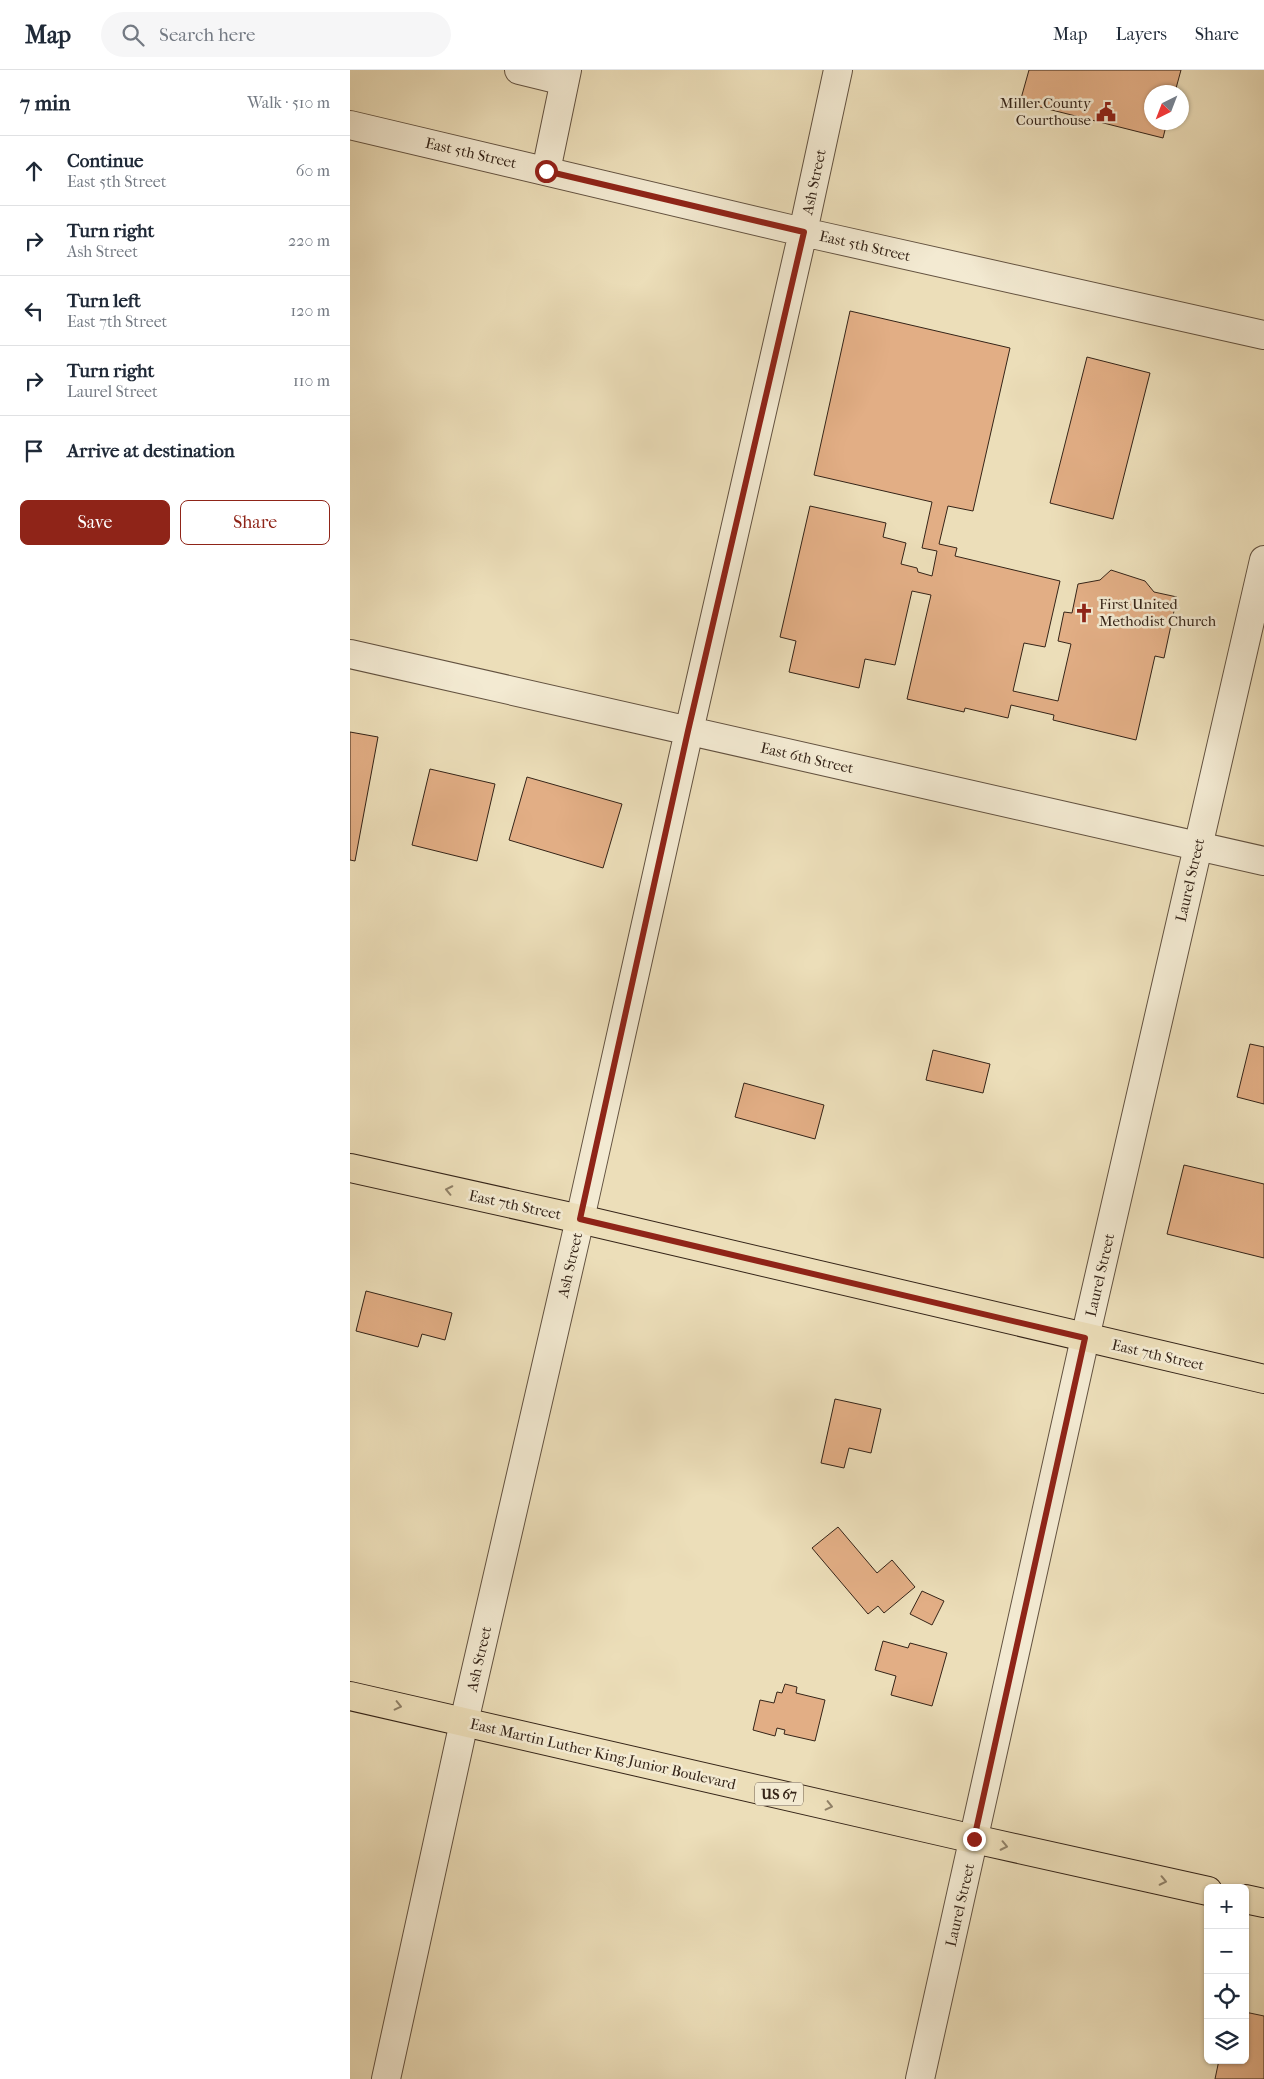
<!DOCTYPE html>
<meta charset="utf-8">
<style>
body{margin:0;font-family:"IM FELL French Canon",serif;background:#f6f6f7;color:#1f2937}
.controls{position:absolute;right:15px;bottom:15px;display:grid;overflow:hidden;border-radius:8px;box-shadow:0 1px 4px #0004}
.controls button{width:45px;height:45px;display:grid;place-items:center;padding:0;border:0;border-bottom:1px solid #e0e1e3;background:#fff;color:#1f2937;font:25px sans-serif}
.compass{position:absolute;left:794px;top:15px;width:45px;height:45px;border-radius:50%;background:#fff;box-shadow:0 1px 4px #0004;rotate:222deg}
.stop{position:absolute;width:15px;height:15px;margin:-11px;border:4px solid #8f2418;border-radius:50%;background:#fff}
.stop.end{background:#8f2418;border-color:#fff;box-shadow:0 1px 5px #0008}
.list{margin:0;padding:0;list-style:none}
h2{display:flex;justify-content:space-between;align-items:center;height:65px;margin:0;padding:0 20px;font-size:21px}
h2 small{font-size:16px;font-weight:400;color:#747a83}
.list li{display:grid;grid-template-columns:32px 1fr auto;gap:15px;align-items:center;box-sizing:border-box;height:70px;padding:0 20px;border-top:1px solid #e0e1e3}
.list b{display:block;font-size:19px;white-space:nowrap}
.list p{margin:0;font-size:16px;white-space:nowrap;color:#747a83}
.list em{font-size:16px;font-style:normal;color:#747a83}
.actions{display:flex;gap:10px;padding:15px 20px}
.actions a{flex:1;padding:11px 0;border:1px solid #8f2418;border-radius:8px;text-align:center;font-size:18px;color:#8f2418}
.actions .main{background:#8f2418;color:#fff}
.icon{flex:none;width:28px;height:28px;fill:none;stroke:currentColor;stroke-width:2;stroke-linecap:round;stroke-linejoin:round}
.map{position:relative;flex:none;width:914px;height:2009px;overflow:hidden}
header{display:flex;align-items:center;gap:30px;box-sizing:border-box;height:70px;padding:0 25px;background:#fff;border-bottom:1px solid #e0e1e3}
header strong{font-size:24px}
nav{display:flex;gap:28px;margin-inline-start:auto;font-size:18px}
.search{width:350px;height:45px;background:#f6f6f7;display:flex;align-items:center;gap:12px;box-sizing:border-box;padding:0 18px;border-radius:28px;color:#747a83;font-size:19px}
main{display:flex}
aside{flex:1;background:#fff}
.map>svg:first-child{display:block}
</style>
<header>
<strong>Map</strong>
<div class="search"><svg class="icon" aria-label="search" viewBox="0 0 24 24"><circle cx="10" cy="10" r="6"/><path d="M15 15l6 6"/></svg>Search here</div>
<nav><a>Map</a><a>Layers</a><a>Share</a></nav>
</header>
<main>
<aside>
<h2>7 min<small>Walk · 510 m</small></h2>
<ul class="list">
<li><svg class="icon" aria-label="ahead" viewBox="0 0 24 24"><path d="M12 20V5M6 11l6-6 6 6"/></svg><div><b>Continue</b><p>East 5th Street</p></div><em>60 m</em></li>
<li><svg class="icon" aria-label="right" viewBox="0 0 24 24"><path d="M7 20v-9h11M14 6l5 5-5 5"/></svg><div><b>Turn right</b><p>Ash Street</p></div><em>220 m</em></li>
<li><svg class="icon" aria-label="left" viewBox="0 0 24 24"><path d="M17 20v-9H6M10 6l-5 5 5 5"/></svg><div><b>Turn left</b><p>East 7th Street</p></div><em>120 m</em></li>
<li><svg class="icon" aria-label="right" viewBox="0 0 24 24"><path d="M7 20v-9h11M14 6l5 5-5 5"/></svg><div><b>Turn right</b><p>Laurel Street</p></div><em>110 m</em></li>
<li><svg class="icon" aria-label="arrive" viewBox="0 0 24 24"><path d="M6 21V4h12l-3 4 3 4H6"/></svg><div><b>Arrive at destination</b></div></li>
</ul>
<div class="actions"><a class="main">Save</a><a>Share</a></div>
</aside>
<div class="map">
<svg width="914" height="2009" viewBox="0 0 914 2009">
<rect width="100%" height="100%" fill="#ecdeb9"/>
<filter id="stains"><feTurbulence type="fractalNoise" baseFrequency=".004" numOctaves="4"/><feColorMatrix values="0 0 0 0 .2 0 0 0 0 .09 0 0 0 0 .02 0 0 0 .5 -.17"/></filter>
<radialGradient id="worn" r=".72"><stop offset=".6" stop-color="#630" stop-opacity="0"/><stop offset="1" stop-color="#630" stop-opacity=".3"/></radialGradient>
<path fill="#e2ae85" stroke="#352418" d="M 679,0 L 831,0 L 825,22 L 802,22 L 802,52 L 817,52 L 813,68 L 670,32 Z
M 500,241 L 660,278 L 623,441 L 598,436 L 589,474 L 607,478 L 605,486 L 710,511 L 695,577 L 674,573 L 663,621 L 708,631 L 721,574 L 708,571 L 714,542 L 722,543 L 728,514 L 750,510 L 761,500 L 795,511 L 804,522 L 827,527 L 814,588 L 805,586 L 786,670 L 703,650 L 704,645 L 661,635 L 658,648 L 615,638 L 614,642 L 557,629 L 581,525 L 562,521 L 545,595 L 515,589 L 509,618 L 439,602 L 446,571 L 430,567 L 460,436 L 536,453 L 533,467 L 556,473 L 551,494 L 567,498 L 568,502 L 582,506 L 587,481 L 572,478 L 582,432 L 464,405 Z
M 737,287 L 800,303 L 763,449 L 700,433 Z
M 0,662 L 28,667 L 5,791 L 0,790 Z
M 80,699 L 145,714 L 127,791 L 62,775 Z
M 177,707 L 272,734 L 253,798 L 159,770 Z
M 900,974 L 914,977 L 914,1034 L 887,1027 Z
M 583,980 L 640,994 L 633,1023 L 576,1010 Z
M 394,1013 L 474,1035 L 465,1069 L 385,1047 Z
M 834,1095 L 914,1114 L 914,1188 L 817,1164 Z
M 16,1221 L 102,1243 L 95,1270 L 72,1264 L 68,1277 L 6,1261 Z
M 485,1329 L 531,1339 L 521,1383 L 499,1378 L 494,1398 L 471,1393 Z
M 488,1457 L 527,1503 L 542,1490 L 565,1517 L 534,1543 L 528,1536 L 518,1544 L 462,1478 Z
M 572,1521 L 594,1531 L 582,1555 L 560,1544 Z
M 533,1571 L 558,1578 L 560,1573 L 597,1583 L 582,1636 L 541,1625 L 546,1606 L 525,1600 Z
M 435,1614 L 447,1617 L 446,1623 L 475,1630 L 465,1671 L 434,1664 L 435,1660 L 427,1658 L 425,1666 L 403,1660 L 410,1630 L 424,1633 L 427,1622 L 432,1623 Z
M 895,1942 L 914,1946 L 914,2009 L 865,2009 L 869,1990 L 895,1990 Z"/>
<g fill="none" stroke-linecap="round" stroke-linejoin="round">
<defs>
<path id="minor" d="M 169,0 L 214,11
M 0,55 L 453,162 L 914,265
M 196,101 L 217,0
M 0,584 L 914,791
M 36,2009 L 114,1652 L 230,1149 L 339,661 L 453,162 L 488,0
M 570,2009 L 735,1268 L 914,490"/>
<path id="major" d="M 0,1098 L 230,1149 L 914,1309
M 0,1626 L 624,1769 L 858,1821
M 895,1829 L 914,1833"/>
</defs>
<use href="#minor" stroke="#635240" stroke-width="30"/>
<use href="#major" stroke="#352418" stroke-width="30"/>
<use href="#minor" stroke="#f3ead2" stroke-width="28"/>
<use href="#major" stroke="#ecdeb9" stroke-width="28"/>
</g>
<defs><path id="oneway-chevron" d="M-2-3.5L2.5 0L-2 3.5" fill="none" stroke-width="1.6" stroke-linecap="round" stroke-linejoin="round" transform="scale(1.25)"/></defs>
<g stroke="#908168">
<use href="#oneway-chevron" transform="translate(99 1120) rotate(-168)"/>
<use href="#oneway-chevron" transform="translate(48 1636) rotate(13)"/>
<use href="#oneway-chevron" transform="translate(479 1736) rotate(13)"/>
<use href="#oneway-chevron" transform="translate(654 1776) rotate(12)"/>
<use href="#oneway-chevron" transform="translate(813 1811) rotate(12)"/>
</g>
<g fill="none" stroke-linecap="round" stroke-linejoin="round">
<path stroke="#8f2418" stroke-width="6" d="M 196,101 L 454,162 L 338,661 L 230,1149 L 735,1268 L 624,1769"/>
</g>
<defs>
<symbol id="civic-bare" viewBox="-9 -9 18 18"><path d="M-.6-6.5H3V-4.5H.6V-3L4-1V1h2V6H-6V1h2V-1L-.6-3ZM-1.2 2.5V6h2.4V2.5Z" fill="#8f2418" stroke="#f3ead2" stroke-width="2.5" paint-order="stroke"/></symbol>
<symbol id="church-bare" viewBox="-9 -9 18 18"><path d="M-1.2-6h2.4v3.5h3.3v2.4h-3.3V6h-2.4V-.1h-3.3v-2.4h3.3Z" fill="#8f2418" stroke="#f3ead2" stroke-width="2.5" paint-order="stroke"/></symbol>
</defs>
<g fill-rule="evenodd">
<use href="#civic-bare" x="742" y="28" width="28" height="28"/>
<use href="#church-bare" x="720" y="529" width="28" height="28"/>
</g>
<g text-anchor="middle" stroke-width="5" stroke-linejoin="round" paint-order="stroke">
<rect fill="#f3ead2" stroke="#6e5f50" stroke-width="1" x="405" y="1712.5" width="48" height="23" rx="4"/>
<g font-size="14" font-weight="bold" fill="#352418">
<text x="429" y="1729">US 67</text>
</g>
<g font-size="15" fill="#352418" stroke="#f3ead2" text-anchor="end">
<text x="741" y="38">Miller County<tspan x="741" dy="17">Courthouse</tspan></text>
<text x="749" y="539" text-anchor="start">First United<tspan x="749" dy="17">Methodist Church</tspan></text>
</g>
<g font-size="15" fill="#352418" stroke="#f3ead2">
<text transform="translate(121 83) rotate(13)" y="5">East 5th Street</text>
<text transform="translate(464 112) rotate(-78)" y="5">Ash Street</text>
<text transform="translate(515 176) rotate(13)" y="5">East 5th Street</text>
<text transform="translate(457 688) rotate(13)" y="5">East 6th Street</text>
<text transform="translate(840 810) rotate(-77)" y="5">Laurel Street</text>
<text transform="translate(165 1135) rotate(12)" y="5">East 7th Street</text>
<text transform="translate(220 1195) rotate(-77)" y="5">Ash Street</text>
<text transform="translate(750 1205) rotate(-77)" y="5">Laurel Street</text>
<text transform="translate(808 1285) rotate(13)" y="5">East 7th Street</text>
<text transform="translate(129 1589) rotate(-77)" y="5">Ash Street</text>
<text transform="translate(253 1684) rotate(13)" y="5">East Martin Luther King Junior Boulevard</text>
<text transform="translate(610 1835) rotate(-77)" y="5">Laurel Street</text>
</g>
</g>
<rect width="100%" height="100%" filter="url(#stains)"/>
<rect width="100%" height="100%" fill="url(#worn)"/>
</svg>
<div class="controls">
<button>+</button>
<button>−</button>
<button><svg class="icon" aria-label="locate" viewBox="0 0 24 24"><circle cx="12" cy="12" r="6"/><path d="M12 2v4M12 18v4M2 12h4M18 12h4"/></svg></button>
<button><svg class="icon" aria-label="layers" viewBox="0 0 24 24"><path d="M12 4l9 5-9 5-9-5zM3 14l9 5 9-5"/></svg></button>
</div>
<svg class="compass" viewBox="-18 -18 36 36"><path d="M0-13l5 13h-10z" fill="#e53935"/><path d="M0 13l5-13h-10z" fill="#747a83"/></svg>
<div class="stop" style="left:196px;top:101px"></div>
<div class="stop end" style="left:624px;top:1769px"></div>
</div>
</main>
